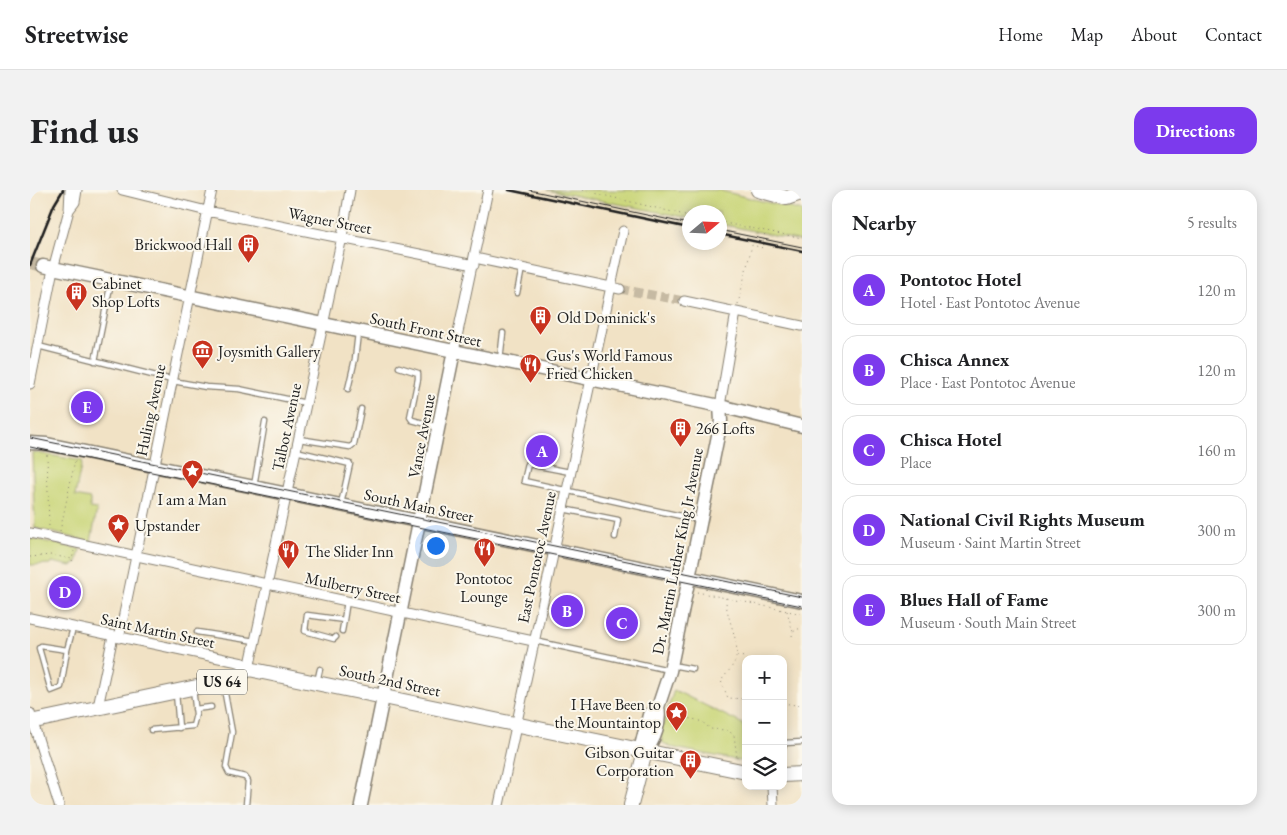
<!DOCTYPE html>
<meta charset="utf-8">
<style>
body{margin:0;font-family:"EB Garamond",serif;background:#f2f2f2;color:#202124}
.controls{position:absolute;right:15px;bottom:15px;display:grid;overflow:hidden;border-radius:10px;box-shadow:0 2px 12px #0003}
.controls button{width:45px;height:45px;display:grid;place-items:center;padding:0;border:0;border-bottom:1px solid #e0e0e0;background:#fff;color:#202124;font:25px sans-serif}
.compass{position:absolute;left:652px;top:15px;width:45px;height:45px;border-radius:50%;background:#fff;box-shadow:0 2px 12px #0003;rotate:71deg}
.you{position:absolute;left:405px;top:355px;width:18px;height:18px;margin:-12px;border:4px solid #fff;border-radius:50%;background:#1a73e8;box-shadow:0 0 0 8px #1a73e833}
.badge{display:grid;place-items:center;width:32px;height:32px;border-radius:50%;background:#7c3aed;color:#fff;font-size:16px;font-weight:700}
.pin{position:absolute;translate:-50% -50%;border:2px solid #fff;box-shadow:0 1px 5px #0006}
.list{margin:0;padding:0;list-style:none}
h2{display:flex;justify-content:space-between;align-items:center;height:65px;margin:0;padding:0 20px;font-size:21px}
h2 small{font-size:16px;font-weight:400;color:#757577}
.list li{display:grid;grid-template-columns:32px 1fr auto;gap:15px;align-items:center;box-sizing:border-box;height:70px;margin:0 10px 10px;padding:0 10px;border:1px solid #e0e0e0;border-radius:15px}
.list b{display:block;font-size:19px;white-space:nowrap}
.list p{margin:0;font-size:16px;white-space:nowrap;color:#757577}
.list em{font-size:16px;font-style:normal;color:#757577}
.icon{flex:none;width:28px;height:28px;fill:none;stroke:currentColor;stroke-width:2;stroke-linecap:round;stroke-linejoin:round}
.map{position:relative;flex:none;width:772px;height:615px;overflow:hidden;border-radius:15px}
header{display:flex;align-items:center;gap:30px;box-sizing:border-box;height:70px;padding:0 25px;background:#fff;border-bottom:1px solid #e0e0e0}
header strong{font-size:24px}
nav{display:flex;gap:28px;margin-inline-start:auto;font-size:18px}
.intro{display:flex;align-items:center;justify-content:space-between;box-sizing:border-box;height:120px;padding:0 30px}
h1{margin:0;font-size:35px}
.button{padding:12px 22px;border-radius:15px;background:#7c3aed;color:#fff;font-size:18px;font-weight:700}
main{display:flex;gap:30px;padding:0 30px}
aside{flex:1;background:#fff;border-radius:15px;box-shadow:0 2px 12px #0003}
.map>svg:first-child{display:block}
</style>
<header>
<strong>Streetwise</strong>
<nav><a>Home</a><a>Map</a><a>About</a><a>Contact</a></nav>
</header>
<div class="intro"><h1>Find us</h1><a class="button">Directions</a></div>
<main>
<div class="map">
<svg width="772" height="615" viewBox="0 0 772 615">
<rect width="100%" height="100%" fill="#fbf7ec"/>
<filter id="ink" filterUnits="userSpaceOnUse"><feTurbulence type="fractalNoise" baseFrequency=".02" numOctaves="2"/><feDisplacementMap in="SourceGraphic" scale="10" xChannelSelector="R" yChannelSelector="G"/><feConvolveMatrix kernelMatrix="1 2 1 2 8 2 1 2 1" color-interpolation-filters="sRGB"/></filter>
<filter id="wash" filterUnits="userSpaceOnUse"><feTurbulence type="fractalNoise" baseFrequency=".0096" numOctaves="4" result="noise"/><feDisplacementMap in="SourceGraphic" scale="20" xChannelSelector="R" yChannelSelector="G"/><feGaussianBlur stdDeviation="1.12" result="paint"/><feColorMatrix in="noise" values="0 0 0 0 0 0 0 0 0 0 0 0 0 0 0 0 0 1.4 0 .05"/><feComposite in="paint" operator="in"/></filter>
<g filter="url(#wash)">
<rect width="100%" height="100%" fill="#f1e2c5"/>
<path fill="#c8d475" stroke="#727848" d="M 517,0 L 688,0 L 772,21 L 772,51 L 690,34 L 689,22 L 659,22 L 659,28 Z
M 2,262 L 52,271 L 45,306 L 60,309 L 60,318 L 67,319 L 61,352 L 5,338 Z
M 0,348 L 50,359 L 47,373 L 41,376 L 22,372 L 21,374 L 0,375 Z
M 644,500 L 713,534 L 716,572 L 640,557 L 632,552 L 630,543 Z"/>
</g>
<g filter="url(#ink)">
<g fill="none" stroke-linecap="round" stroke-linejoin="round">
<path stroke="#c6baa3" stroke-width="9" stroke-dasharray="9 4.5" stroke-linecap="butt" d="M 590,99 L 654,111"/>
<path stroke="#c6baa3" stroke-width="12" stroke-dasharray="12 6" stroke-linecap="butt" d="M 0,73 L 13,76"/>
<defs>
<path id="lane" d="M 487,103 L 492,78
M 8,156 L 142,190
M 470,170 L 473,143
M 65,171 L 81,92
M 369,177 L 388,183 L 388,189 L 380,227 L 382,230 L 408,237
M 143,191 L 176,197 L 209,199 L 276,213
M 318,199 L 325,169 L 328,143
M 269,249 L 320,257 L 324,254 L 331,219
M 266,261 L 320,274 L 311,314
M 540,282 L 498,274 L 494,291 L 669,330
M 224,296 L 235,232
M 533,319 L 588,330 L 585,347
M 312,441 L 314,430
M 167,442 L 225,451
M 306,447 L 304,449 L 275,441 L 277,425 L 314,430 L 317,411
M 505,451 L 639,480
M 37,460 L 31,497 L 21,501 L 9,458 L 11,456 L 37,460 L 43,438
M 642,475 L 663,479
M 287,492 L 290,479
M 193,493 L 202,542 L 196,577 L 199,583 L 215,587 L 218,591 L 216,615
M 146,503 L 149,538
M 165,519 L 181,517
M 121,540 L 163,536 L 166,524 L 163,499
M 753,558 L 755,553 L 772,552"/>
<path id="street" d="M 92,0 L 177,21 L 444,75
M 39,20 L 45,12 L 47,0
M 445,68 L 590,99
M 654,111 L 772,136
M 424,161 L 458,0
M 0,194 L 23,79 L 39,20 L 40,0
M 690,216 L 706,122
M 0,343 L 503,451
M 0,428 L 213,473 L 219,479
M 89,448 L 182,0
M 219,479 L 312,47 L 320,0
M 68,517 L 83,446
M 0,523 L 29,615
M 742,596 L 743,615
M 469,615 L 593,41"/>
<path id="secondary" d="M 13,76 L 690,216 L 772,236
M 0,253 L 17,254 L 772,411
M 628,517 C 631,532 625,550 615,561 L 612,552 L 619,525 L 628,517 L 640,481 L 691,231 L 690,216
M 331,615 L 424,161"/>
<path id="primary" d="M 728,0 L 757,8 L 771,3
M 0,532 L 200,490 L 219,479 L 716,582
M 753,585 L 772,584
M 601,615 L 615,561"/>
</defs>
<use href="#lane" stroke="#867f70" stroke-width="7"/>
<use href="#street" stroke="#867f70" stroke-width="11"/>
<use href="#secondary" stroke="#867f70" stroke-width="15"/>
<use href="#primary" stroke="#867f70" stroke-width="16"/>
<path stroke="#867f70" stroke-width="1" stroke-dasharray="1 4" stroke-linecap="butt" d="M 552,0 L 659,26
M 689,32 L 772,48
M 708,114 L 722,55 L 733,58 L 735,41
M 17,265 L 19,338
M 30,341 L 45,271
M 0,367 L 21,365 L 42,369 L 44,361
M 42,370 L 44,374
M 667,402 L 772,424
M 696,408 C 695,428 712,452 705,471 C 702,478 695,485 691,491 L 698,508 L 716,509
M 757,421 L 763,442
M 762,446 L 763,442 L 772,437
M 707,466 L 715,467
M 753,513 L 772,516
M 640,524 C 654,531 669,525 680,539 L 697,540 L 704,545 L 707,568"/>
<use href="#lane" stroke="#fff" stroke-width="4.5"/>
<use href="#street" stroke="#fff" stroke-width="9"/>
<use href="#secondary" stroke="#fff" stroke-width="12"/>
<use href="#primary" stroke="#fff" stroke-width="14"/>
<path stroke="#1c1c1c" stroke-width="1" d="M 499,0 L 659,34
M 689,40 L 772,57
M 0,248 L 772,407
M 0,257 L 772,416"/>
<path stroke="#1c1c1c" stroke-width="2.5" d="M 479,0 L 659,38
M 689,44 L 772,61
M 0,75 L 24,15 L 33,0"/>
</g>
</g>
<defs>
<symbol id="building-pin" viewBox="-11 -11 22 30"><path d="M0 17L-7.5 6A9.5 9.5 0 1 1 7.5 6Z" fill="#c8321e" stroke="#fbf7ec"/><path d="M-4-6H4V6H1V3H-1V6H-4ZM-2.5-4.3h1.7v1.8h-1.7ZM.8-4.3h1.7v1.8H.8ZM-2.5-1h1.7V.8h-1.7ZM.8-1h1.7V.8H.8Z" fill="#fff"/></symbol>
<symbol id="museum-pin" viewBox="-11 -11 22 30"><path d="M0 17L-7.5 6A9.5 9.5 0 1 1 7.5 6Z" fill="#c8321e" stroke="#fbf7ec"/><path d="M0-6L6-3V-2H-6V-3ZM-5-1h2V3h-2ZM-1-1h2V3h-2ZM3-1h2V3H3ZM-6 4H6V6H-6Z" fill="#fff"/></symbol>
<symbol id="restaurant-pin" viewBox="-11 -11 22 30"><path d="M0 17L-7.5 6A9.5 9.5 0 1 1 7.5 6Z" fill="#c8321e" stroke="#fbf7ec"/><path d="M-5-6h1v4h1v-4h1v4h1v-4h1v5L-1.5 .5V6h-2V.5L-5-1ZM5-6V6H3V1.5H1.5Q1.5-4 5-6Z" fill="#fff"/></symbol>
<symbol id="sight-pin" viewBox="-11 -11 22 30"><path d="M0 17L-7.5 6A9.5 9.5 0 1 1 7.5 6Z" fill="#c8321e" stroke="#fbf7ec"/><path d="M0-6L1.8-2.2L6-1.7L2.9 1.2L3.7 5.4L0 3.3L-3.7 5.4L-2.9 1.2L-6-1.7L-1.8-2.2Z" fill="#fff"/></symbol>
</defs>
<g fill-rule="evenodd">
<use href="#building-pin" x="206" y="42" width="25" height="34"/>
<use href="#building-pin" x="34" y="90" width="25" height="34"/>
<use href="#building-pin" x="498" y="114" width="25" height="34"/>
<use href="#museum-pin" x="160" y="148" width="25" height="34"/>
<use href="#restaurant-pin" x="488" y="162" width="25" height="34"/>
<use href="#building-pin" x="638" y="226" width="25" height="34"/>
<use href="#sight-pin" x="150" y="268" width="25" height="34"/>
<use href="#sight-pin" x="76" y="322" width="25" height="34"/>
<use href="#restaurant-pin" x="442" y="346" width="25" height="34"/>
<use href="#restaurant-pin" x="246" y="348" width="25" height="34"/>
<use href="#sight-pin" x="634" y="510" width="25" height="34"/>
<use href="#building-pin" x="648" y="558" width="25" height="34"/>
</g>
<g text-anchor="middle" stroke-width="4" stroke-linejoin="round" paint-order="stroke">
<rect fill="#fbf7ec" stroke="#5f5e5a" stroke-width="1" x="167" y="479.5" width="50" height="25" rx="4"/>
<g font-size="15" font-weight="bold" fill="#1c1c1c">
<text x="192" y="497">US 64</text>
</g>
<g font-size="16" fill="#1c1c1c" stroke="#fbf7ec">
<text transform="translate(300 30) rotate(11)" y="6">Wagner Street</text>
<text transform="translate(396 139) rotate(12)" y="6">South Front Street</text>
<text transform="translate(120 220) rotate(-78)" y="6">Huling Avenue</text>
<text transform="translate(256 237) rotate(-78)" y="6">Talbot Avenue</text>
<text transform="translate(391 246) rotate(-79)" y="6">Vance Avenue</text>
<text transform="translate(389 315) rotate(12)" y="6">South Main Street</text>
<text transform="translate(647 361) rotate(-79)" y="6">Dr. Martin Luther King Jr Avenue</text>
<text transform="translate(506 367) rotate(-78)" y="6">East Pontotoc Avenue</text>
<text transform="translate(323 397) rotate(12)" y="6">Mulberry Street</text>
<text transform="translate(128 440) rotate(12)" y="6">Saint Martin Street</text>
<text transform="translate(360 490) rotate(12)" y="6">South 2nd Street</text>
</g>
<g font-size="16" fill="#1c1c1c" stroke="#fbf7ec" text-anchor="start">
<text x="202" y="60" text-anchor="end">Brickwood Hall</text>
<text x="62" y="99">Cabinet<tspan x="62" dy="18">Shop Lofts</tspan></text>
<text x="527" y="133">Old Dominick's</text>
<text x="188" y="167">Joysmith Gallery</text>
<text x="516" y="171">Gus's World Famous<tspan x="516" dy="18">Fried Chicken</tspan></text>
<text x="666" y="244">266 Lofts</text>
<text x="162" y="315" text-anchor="middle">I am a Man</text>
<text x="105" y="341">Upstander</text>
<text x="275" y="367">The Slider Inn</text>
<text x="454" y="394" text-anchor="middle">Pontotoc<tspan x="454" dy="18">Lounge</tspan></text>
<text x="631" y="520" text-anchor="end">I Have Been to<tspan x="631" dy="18">the Mountaintop</tspan></text>
<text x="644" y="568" text-anchor="end">Gibson Guitar<tspan x="644" dy="18">Corporation</tspan></text>
</g>
</g>
</svg>
<div class="controls">
<button>+</button>
<button>−</button>
<button><svg class="icon" aria-label="layers" viewBox="0 0 24 24"><path d="M12 4l9 5-9 5-9-5zM3 14l9 5 9-5"/></svg></button>
</div>
<svg class="compass" viewBox="-18 -18 36 36"><path d="M0-13l5 13h-10z" fill="#e53935"/><path d="M0 13l5-13h-10z" fill="#757577"/></svg>
<div class="you"></div>
<div class="pin badge" style="left:512px;top:261px">A</div>
<div class="pin badge" style="left:537px;top:421px">B</div>
<div class="pin badge" style="left:592px;top:433px">C</div>
<div class="pin badge" style="left:35px;top:402px">D</div>
<div class="pin badge" style="left:57px;top:217px">E</div>
</div>
<aside>
<h2>Nearby<small>5 results</small></h2>
<ul class="list">
<li><span class="badge">A</span><div><b>Pontotoc Hotel</b><p>Hotel · East Pontotoc Avenue</p></div><em>120 m</em></li>
<li><span class="badge">B</span><div><b>Chisca Annex</b><p>Place · East Pontotoc Avenue</p></div><em>120 m</em></li>
<li><span class="badge">C</span><div><b>Chisca Hotel</b><p>Place</p></div><em>160 m</em></li>
<li><span class="badge">D</span><div><b>National Civil Rights Museum</b><p>Museum · Saint Martin Street</p></div><em>300 m</em></li>
<li><span class="badge">E</span><div><b>Blues Hall of Fame</b><p>Museum · South Main Street</p></div><em>300 m</em></li>
</ul>
</aside>
</main>
